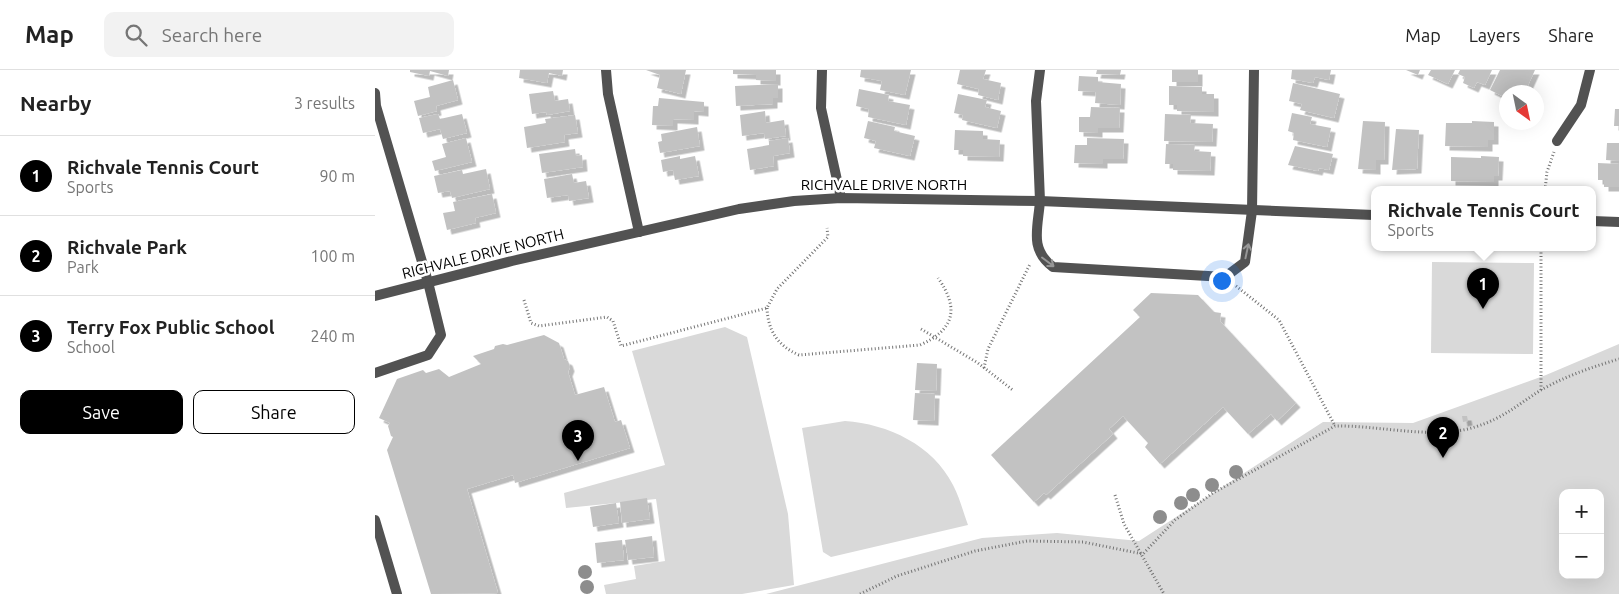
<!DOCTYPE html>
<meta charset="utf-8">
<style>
body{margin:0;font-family:Ubuntu,sans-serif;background:#f2f2f2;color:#222}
.controls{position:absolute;right:15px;bottom:15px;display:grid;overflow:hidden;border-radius:10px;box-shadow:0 5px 20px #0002}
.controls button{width:45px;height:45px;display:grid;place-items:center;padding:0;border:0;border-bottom:1px solid #e0e0e0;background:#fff;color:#222;font:25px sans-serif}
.compass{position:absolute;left:1124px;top:15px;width:45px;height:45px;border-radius:50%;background:#fff;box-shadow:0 5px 20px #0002;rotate:147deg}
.you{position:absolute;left:846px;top:210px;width:18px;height:18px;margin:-12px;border:4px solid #fff;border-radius:50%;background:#1a73e8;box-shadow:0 0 0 8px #1a73e833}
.badge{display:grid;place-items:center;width:32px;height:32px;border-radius:50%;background:#000;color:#fff;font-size:16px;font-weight:700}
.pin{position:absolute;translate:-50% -41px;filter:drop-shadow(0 1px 2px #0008)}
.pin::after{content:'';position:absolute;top:26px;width:18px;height:15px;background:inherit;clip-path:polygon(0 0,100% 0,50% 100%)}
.popup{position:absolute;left:996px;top:116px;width:225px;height:65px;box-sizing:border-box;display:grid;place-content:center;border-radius:10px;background:#fff;filter:drop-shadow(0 1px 4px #0005);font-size:16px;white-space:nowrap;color:#767676}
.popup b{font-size:19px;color:#222}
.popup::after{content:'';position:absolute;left:50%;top:100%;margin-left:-10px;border:10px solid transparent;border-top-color:#fff}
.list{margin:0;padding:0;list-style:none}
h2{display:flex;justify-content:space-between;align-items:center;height:65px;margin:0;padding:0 20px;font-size:21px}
h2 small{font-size:16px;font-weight:400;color:#767676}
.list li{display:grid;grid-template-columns:32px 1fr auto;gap:15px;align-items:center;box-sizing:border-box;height:80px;padding:0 20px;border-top:1px solid #e0e0e0}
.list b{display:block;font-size:19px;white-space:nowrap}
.list p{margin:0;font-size:16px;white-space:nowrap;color:#767676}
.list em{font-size:16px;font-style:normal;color:#767676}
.actions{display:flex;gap:10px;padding:15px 20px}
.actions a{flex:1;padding:11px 0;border:1px solid #000;border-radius:10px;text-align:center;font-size:18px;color:#000}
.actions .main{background:#000;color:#fff}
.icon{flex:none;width:28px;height:28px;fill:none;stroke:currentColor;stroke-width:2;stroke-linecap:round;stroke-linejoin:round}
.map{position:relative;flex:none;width:1244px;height:524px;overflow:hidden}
header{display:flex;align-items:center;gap:30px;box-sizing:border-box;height:70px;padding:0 25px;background:#fff;border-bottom:1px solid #e0e0e0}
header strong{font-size:24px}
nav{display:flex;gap:28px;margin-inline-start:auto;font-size:18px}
.search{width:350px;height:45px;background:#f2f2f2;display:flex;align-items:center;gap:12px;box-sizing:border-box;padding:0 18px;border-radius:10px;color:#767676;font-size:19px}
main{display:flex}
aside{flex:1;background:#fff}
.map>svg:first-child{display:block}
</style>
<header>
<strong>Map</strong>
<div class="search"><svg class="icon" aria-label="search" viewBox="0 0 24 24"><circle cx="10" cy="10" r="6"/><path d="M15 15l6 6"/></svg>Search here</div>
<nav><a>Map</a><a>Layers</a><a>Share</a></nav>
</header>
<main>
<aside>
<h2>Nearby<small>3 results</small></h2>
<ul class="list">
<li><span class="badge">1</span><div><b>Richvale Tennis Court</b><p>Sports</p></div><em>90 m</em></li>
<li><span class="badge">2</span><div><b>Richvale Park</b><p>Park</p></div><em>100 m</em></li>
<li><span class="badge">3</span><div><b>Terry Fox Public School</b><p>School</p></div><em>240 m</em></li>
</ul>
<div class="actions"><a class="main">Save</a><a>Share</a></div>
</aside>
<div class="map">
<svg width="1244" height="524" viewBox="0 0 1244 524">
<defs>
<filter id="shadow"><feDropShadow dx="4.5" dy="4.5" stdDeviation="0" flood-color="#0004"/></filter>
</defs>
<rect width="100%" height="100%" fill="#fff"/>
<path fill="#d9d9d9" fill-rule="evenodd" d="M 1057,192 L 1159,193 L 1158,284 L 1056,283 Z
M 350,257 L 372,267 L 413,444 L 419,515 L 367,524 L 231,524 L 229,515 L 261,509 L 259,496 L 290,491 L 281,429 L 191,438 L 189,423 L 290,395 L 257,281 Z
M 1244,274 L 1244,524 L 391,524 L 607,468 L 682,463 L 764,471 L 948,352 L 1038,353 L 1171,305 ZM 1188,423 L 1225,423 L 1225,505 L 1188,505 Z
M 470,351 C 513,354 558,375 578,415 C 585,428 588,442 593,455 L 456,487 L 448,482 L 427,358 Z"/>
<path fill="#c2c2c2" filter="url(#shadow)" d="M 35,0 L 74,0 L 73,6 L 55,1 L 54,6 L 35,2 Z
M 145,0 L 188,0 L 187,6 L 174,3 L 172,13 L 144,8 Z
M 271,0 L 311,0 L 306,24 L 282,18 L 285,5 Z
M 358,0 L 401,0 L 401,11 L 381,10 L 381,5 L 358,4 Z
M 486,0 L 536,0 L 530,25 L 505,20 L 507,11 L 485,7 Z
M 585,0 L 611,0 L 608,9 L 626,13 L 623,30 L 603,25 L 604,19 L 582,14 Z
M 722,0 L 746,0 L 745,5 L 721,4 Z
M 797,0 L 823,0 L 823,12 L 797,12 Z
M 917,0 L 956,0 L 954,10 L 940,7 L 938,13 L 916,9 Z
M 1031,0 L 1045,0 L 1043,5 Z
M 1056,0 L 1080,0 L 1073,14 L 1053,5 Z
M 1085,0 L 1117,0 L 1110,15 L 1102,12 L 1099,18 L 1088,13 L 1090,7 L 1083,4 Z
M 1125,0 L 1160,0 L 1150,22 L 1141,20 L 1140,22 L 1129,23 L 1127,26 L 1115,20 Z
M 704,6 L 723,7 L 723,12 L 746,14 L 745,35 L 720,33 L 721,22 L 703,21 Z
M 78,10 L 83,30 L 61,36 L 62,41 L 43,46 L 39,31 L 55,27 L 53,17 Z
M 918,13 L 965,24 L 959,48 L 925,40 L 927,34 L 914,31 Z
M 403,14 L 403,28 L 398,28 L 398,34 L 361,36 L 360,16 Z
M 794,16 L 827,17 L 827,24 L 839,24 L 839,42 L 802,41 L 802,35 L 794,35 Z
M 484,19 L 514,25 L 513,31 L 535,35 L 531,55 L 493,47 L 494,39 L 481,36 Z
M 178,21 L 180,31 L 193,29 L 195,41 L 172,45 L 171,42 L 157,44 L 154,24 Z
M 583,24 L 612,30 L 610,37 L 626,41 L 622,58 L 587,50 L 588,45 L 579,43 Z
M 284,28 L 329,32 L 329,42 L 319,41 L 319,50 L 298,49 L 298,56 L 277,55 L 278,36 L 283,36 Z
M 716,37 L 745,38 L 744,58 L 723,58 L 723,63 L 704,62 L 704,47 L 715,47 Z
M 1240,39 L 1244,39 L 1244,56 L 1239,56 Z
M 390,41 L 391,53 L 409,50 L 411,66 L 390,69 L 389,63 L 367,66 L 365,45 Z
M 917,43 L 937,47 L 935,54 L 956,58 L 952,77 L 918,70 L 919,63 L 913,61 Z
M 63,44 L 65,49 L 87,44 L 92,63 L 68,69 L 65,59 L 48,63 L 44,48 Z
M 790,44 L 816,45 L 815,53 L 838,54 L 837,72 L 789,71 Z
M 200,45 L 203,63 L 189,65 L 190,72 L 152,78 L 149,57 L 171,53 L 170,49 Z
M 493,51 L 520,57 L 519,61 L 540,66 L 535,86 L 499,78 L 501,71 L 489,68 Z
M 988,51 L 1010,52 L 1009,90 L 1001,90 L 1001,100 L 983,99 Z
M 1097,51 L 1119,52 L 1119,70 L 1113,70 L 1113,77 L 1070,76 L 1071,53 L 1097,53 Z
M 322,57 L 325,76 L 285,83 L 283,72 L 287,71 L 286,64 Z
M 1021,59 L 1044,60 L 1042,99 L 1017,100 Z
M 580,60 L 608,61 L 608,69 L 625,70 L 624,87 L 588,86 L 588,80 L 579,80 Z
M 91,68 L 97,92 L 60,101 L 57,91 L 71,87 L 67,74 Z
M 413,68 L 415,83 L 398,86 L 399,96 L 375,100 L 372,79 L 394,75 L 394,71 Z
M 712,68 L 749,69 L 748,89 L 728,89 L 728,94 L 699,93 L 700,75 L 712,75 Z
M 1232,73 L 1244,73 L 1244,91 L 1231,90 Z
M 791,74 L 820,75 L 819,81 L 836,82 L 835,101 L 798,100 L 798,94 L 790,94 Z
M 920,76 L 958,84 L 954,100 L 944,98 L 943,101 L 913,95 Z
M 200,79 L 201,86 L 207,85 L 208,97 L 167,103 L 164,84 Z
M 305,86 L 305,89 L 320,86 L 324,106 L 300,110 L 298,100 L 288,102 L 286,90 Z
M 1106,86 L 1124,87 L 1123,106 L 1119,106 L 1119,112 L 1076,111 L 1076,87 L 1106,88 Z
M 1223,93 L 1244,94 L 1244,117 L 1229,117 L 1229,110 L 1223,110 Z
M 111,99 L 115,119 L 77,128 L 75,121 L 63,123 L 59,106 L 87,100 L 88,104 Z
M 197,104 L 199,113 L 211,111 L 214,128 L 194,131 L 193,125 L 172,128 L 169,109 Z
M 117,124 L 121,143 L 100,148 L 101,153 L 72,160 L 68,143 L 80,141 L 78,132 Z
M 776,223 L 823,225 L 839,242 L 846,243 L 845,251 L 921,333 L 902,351 L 896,344 L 873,364 L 848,337 L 785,394 L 770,377 L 773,373 L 748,346 L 734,359 L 738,364 L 671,425 L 669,423 L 659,432 L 616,385 L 765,247 L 758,240 Z
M 169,265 L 184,273 L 189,289 L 193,291 L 195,297 L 193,302 L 200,325 L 229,317 L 240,352 L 246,350 L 255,378 L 140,413 L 138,405 L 92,419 L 123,523 L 56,524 L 12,380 L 18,367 L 16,366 L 13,356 L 15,353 L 4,348 L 22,309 L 48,300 L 51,303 L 64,299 L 74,307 L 106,294 L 98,286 L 119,279 L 120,276 L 128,274 L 132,275 Z
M 542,293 L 562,294 L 561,321 L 540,320 Z
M 540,323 L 560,324 L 559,351 L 538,350 Z
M 1087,346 L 1092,346 L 1093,351 L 1088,352 Z
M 272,428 L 275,449 L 247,453 L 245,432 Z
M 241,433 L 244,453 L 218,457 L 215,437 Z
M 277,466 L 279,487 L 253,490 L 250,470 Z
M 247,470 L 249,490 L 222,493 L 220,473 Z"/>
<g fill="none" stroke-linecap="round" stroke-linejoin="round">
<path stroke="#747474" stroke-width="3" stroke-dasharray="1 2.5" stroke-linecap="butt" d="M 1170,120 L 1172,102 L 1179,82
M 861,216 L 904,250 L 960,356
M 149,230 L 156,253 L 164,256 L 232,247 L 238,251 L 246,276 L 250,275 L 392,238 L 402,219 L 453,167 L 452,158
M 392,238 C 393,261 403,276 424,285 L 545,275 C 579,260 585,239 563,208
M 546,259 L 603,293 L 639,321
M 609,298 L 613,279 L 655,194
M 1166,320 L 1166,178
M 740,425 L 749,454 L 789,524
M 485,524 L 522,506 L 600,481 L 652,471 L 708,472 L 768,484 L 800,450 L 838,423 L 960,356 C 1003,355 1059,370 1100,357 C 1129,348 1142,335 1166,320 C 1191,306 1217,297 1244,289"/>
<path stroke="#525252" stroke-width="10" d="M 665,131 C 663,158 654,179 678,197 L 850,207 L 870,192 L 877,141
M 0,303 L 53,285 L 66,265 L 53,212
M 0,450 L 22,524"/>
<path stroke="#525252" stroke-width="10" d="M 231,0 L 233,24 L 264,162
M 447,0 L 446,38 L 466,128
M 0,23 L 1,36 L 53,212
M 1182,71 L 1206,35 L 1215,0
M 665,131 L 661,31 L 665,0
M 877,141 L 879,0"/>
<path stroke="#525252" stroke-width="10" d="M 1217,151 L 1244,152
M 0,226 L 137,191 L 364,139 L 419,131 L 466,128 L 665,131 L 999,145"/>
</g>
<g fill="#8d8d8d">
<circle cx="861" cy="402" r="7"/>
<circle cx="837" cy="415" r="7"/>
<circle cx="818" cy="425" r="7"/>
<circle cx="806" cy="433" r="7"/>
<circle cx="785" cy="447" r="7"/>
<circle cx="210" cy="502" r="7"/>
<circle cx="212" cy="517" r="7"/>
</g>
<defs><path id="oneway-shaft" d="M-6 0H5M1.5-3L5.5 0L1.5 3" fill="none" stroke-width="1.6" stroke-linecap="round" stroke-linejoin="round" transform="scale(1.25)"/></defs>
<g stroke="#979797">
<use href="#oneway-shaft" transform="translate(872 181) rotate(-78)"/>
<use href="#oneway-shaft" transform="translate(673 192) rotate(37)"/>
</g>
<g text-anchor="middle" stroke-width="5" stroke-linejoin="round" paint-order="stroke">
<g font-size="15" fill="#000" stroke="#fff">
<text x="509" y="120">RICHVALE DRIVE NORTH</text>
<text transform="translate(108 184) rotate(-14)" y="5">RICHVALE DRIVE NORTH</text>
</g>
</g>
</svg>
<div class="controls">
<button>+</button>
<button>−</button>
</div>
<svg class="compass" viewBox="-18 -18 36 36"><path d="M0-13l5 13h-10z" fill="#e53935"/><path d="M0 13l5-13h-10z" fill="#767676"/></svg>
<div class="you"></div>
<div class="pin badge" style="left:1108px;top:239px">1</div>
<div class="popup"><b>Richvale Tennis Court</b>Sports</div>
<div class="pin badge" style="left:1068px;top:388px">2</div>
<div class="pin badge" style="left:203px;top:391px">3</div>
</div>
</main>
